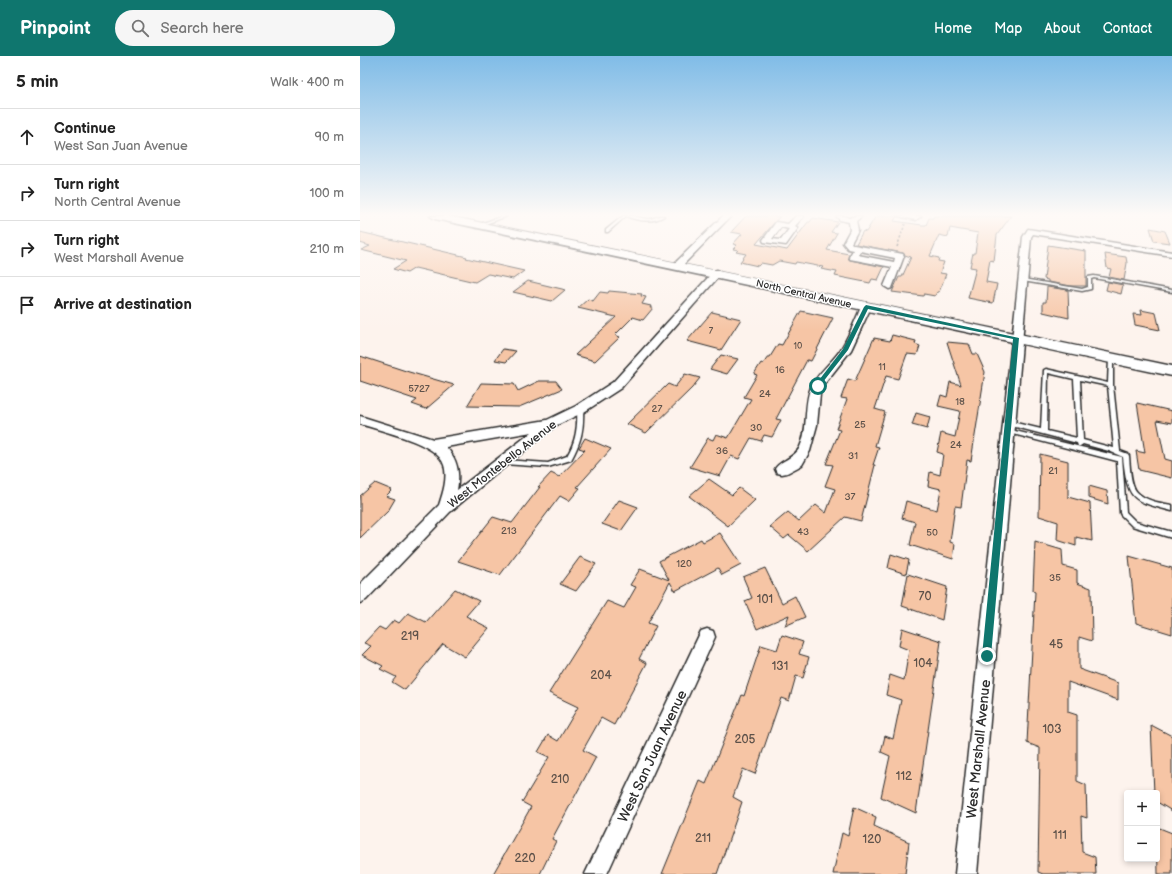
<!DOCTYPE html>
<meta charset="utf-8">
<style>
body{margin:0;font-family:"Balsamiq Sans",sans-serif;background:#f6f6f6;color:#222}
.controls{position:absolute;right:12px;bottom:12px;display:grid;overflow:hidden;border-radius:4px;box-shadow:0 2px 6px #0003}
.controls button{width:36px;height:36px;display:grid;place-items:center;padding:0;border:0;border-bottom:1px solid #e0e0e0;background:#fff;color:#222;font:20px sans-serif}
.stop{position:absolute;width:12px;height:12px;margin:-9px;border:3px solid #0f766e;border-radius:50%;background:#fff}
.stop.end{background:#0f766e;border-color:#fff;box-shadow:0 1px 4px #0008}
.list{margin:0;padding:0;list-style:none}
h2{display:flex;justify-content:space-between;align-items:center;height:52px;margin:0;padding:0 16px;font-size:17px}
h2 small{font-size:13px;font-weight:400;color:#767676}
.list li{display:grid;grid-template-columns:26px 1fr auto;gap:12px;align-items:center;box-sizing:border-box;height:56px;padding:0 16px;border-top:1px solid #e0e0e0}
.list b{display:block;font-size:15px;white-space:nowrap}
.list p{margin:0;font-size:13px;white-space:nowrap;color:#767676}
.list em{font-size:13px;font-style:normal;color:#767676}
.icon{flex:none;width:22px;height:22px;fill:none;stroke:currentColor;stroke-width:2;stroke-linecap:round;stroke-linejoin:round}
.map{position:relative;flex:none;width:812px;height:818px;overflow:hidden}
header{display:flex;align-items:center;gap:24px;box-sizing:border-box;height:56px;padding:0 20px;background:#0f766e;color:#fff}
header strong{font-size:19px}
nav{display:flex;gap:22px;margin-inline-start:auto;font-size:14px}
.search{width:280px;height:36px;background:#f6f6f6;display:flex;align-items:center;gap:10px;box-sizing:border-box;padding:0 14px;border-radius:22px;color:#767676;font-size:15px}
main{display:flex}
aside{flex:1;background:#fff}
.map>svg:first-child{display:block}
</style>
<header>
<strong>Pinpoint</strong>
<div class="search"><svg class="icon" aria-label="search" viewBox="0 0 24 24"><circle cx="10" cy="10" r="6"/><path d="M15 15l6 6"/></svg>Search here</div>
<nav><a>Home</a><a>Map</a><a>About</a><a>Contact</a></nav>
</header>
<main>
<aside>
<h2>5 min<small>Walk · 400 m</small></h2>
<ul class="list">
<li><svg class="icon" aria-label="ahead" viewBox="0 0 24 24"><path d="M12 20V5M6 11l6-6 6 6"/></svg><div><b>Continue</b><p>West San Juan Avenue</p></div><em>90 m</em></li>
<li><svg class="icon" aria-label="right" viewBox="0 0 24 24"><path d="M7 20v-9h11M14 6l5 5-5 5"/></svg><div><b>Turn right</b><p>North Central Avenue</p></div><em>100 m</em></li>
<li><svg class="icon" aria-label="right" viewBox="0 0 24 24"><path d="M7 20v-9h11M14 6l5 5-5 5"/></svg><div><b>Turn right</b><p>West Marshall Avenue</p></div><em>210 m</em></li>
<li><svg class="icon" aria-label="arrive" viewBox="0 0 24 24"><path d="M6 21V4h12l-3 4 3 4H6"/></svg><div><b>Arrive at destination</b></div></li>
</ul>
</aside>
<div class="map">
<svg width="812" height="818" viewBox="0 0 812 818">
<rect width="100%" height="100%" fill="#fdf3ed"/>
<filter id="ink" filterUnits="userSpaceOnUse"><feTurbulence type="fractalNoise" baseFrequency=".025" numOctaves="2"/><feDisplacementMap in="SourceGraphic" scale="8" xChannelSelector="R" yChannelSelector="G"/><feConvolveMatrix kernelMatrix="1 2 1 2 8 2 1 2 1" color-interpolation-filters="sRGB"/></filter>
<g filter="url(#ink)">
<path fill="#f6c5a5" stroke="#2b2b2b" d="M 386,160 L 420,160 L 396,188 L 427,194 L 448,166 L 450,166 L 453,162 L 478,166 L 471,176 L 477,177 L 467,194 L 489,198 L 488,202 L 490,204 L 524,211 L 518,224 L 512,223 L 510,227 L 475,220 L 477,216 L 461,213 L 463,211 L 436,206 L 435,208 L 419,205 L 412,209 L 401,207 L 398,210 L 380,206 L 386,198 L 376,196 L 378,194 L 373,193 L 377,189 L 373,188 L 382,178 L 371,176 Z
M 516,160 L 537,160 L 534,165 L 562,169 L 566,169 L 569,162 L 573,162 L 574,160 L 651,160 L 637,179 L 634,205 L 630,204 L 626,226 L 637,228 L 633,247 L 608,242 L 616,212 L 610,211 L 613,197 L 615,197 L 618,177 L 590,172 L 588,181 L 579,179 L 570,200 L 579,202 L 578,205 L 584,206 L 580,217 L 586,218 L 579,236 L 577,236 L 575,240 L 564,238 L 563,240 L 532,236 L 539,221 L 542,221 L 551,201 L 545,199 L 543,197 L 496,188 L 503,175 L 506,176 Z
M 790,172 L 805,175 L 810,187 L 794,185 Z
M 0,176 L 107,201 L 106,202 L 164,215 L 153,223 L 128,218 L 115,226 L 55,212 L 47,217 L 33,213 L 46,205 L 1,194 L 10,190 L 0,187 Z
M 688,189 L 726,195 L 726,230 L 711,230 L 688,226 L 688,224 L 684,223 Z
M 745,198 L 766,201 L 767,207 L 764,224 L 749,221 L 751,213 L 747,212 Z
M 168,225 L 202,233 L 205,234 L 192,245 L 153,236 Z
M 748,226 L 763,229 L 761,238 L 746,234 Z
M 687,231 L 708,234 L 709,262 L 683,256 L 683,246 L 686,246 Z
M 249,235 L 282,238 L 281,240 L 286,241 L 282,248 L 291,250 L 290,252 L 293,252 L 283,264 L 273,261 L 255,279 L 260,281 L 235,305 L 215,299 L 256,261 L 218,252 L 228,243 L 233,245 L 240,236 L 248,237 Z
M 781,254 L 796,257 L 800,274 L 775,269 L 773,258 L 782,259 Z
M 441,255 L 473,262 L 451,305 L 447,304 L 416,363 L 421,364 L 412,381 L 404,379 L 401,385 L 391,382 L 379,403 L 371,400 L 360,420 L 330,411 L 348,382 L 353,384 L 356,378 L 368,382 L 391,343 L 384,341 L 397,319 L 394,318 L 401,307 L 403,308 L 408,301 L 410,301 L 418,288 L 422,289 Z
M 352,256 L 381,263 L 361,294 L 327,285 Z
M 532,279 L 556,285 L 555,288 L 560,290 L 557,299 L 547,298 L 538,323 L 526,320 L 515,353 L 525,356 L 515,390 L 519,391 L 513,409 L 515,409 L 501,465 L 485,461 L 448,495 L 429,479 L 424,483 L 410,471 L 428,456 L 439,465 L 456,449 L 466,457 L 475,433 L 465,430 L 473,409 L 466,408 L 480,374 L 476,373 L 487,343 L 481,342 L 488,323 L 495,325 L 514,282 L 530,285 Z
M 587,286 L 609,288 L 613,298 L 617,298 L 625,316 L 611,405 L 607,404 L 601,451 L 595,450 L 590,486 L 595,488 L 593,503 L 550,489 L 555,466 L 542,462 L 546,445 L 577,454 L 581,433 L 568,430 L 570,416 L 580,419 L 583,398 L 577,396 L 581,377 L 595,381 L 600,355 L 578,350 L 581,339 L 587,341 L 590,326 L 601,329 Z
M 143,293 L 156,295 L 146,306 L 135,304 Z
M 361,299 L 378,303 L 367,318 L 350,313 Z
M 0,300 L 49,316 L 94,329 L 66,353 L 52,348 L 57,344 L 0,325 Z
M 325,318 L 340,322 L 332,332 L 286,377 L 267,368 L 308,328 L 315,331 Z
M 179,325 L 196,325 L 202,333 L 159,351 L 107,350 L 121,327 L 154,328 L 158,335 Z
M 777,347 L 812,355 L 812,367 L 797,364 L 805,403 L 812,405 L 812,422 L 779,414 L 776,395 L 785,397 Z
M 556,357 L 570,361 L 567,373 L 552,369 Z
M 225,382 L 251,393 L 217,431 L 220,432 L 209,445 L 200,440 L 140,519 L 98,505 L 133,461 L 152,467 L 180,431 L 178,431 L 191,417 L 199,421 L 225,394 L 219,392 Z
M 680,398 L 708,405 L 708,441 L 730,447 L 732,485 L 716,481 L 716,490 L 697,484 L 698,466 L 679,460 Z
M 349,423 L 372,439 L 379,432 L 395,444 L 368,470 L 329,440 Z
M 15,427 L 32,434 L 26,440 L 35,443 L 28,455 L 0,482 L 0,440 Z
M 729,430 L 747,435 L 748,448 L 729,442 Z
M 259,444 L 278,451 L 261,475 L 242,468 Z
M 360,477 L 381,509 L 362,519 L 358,512 L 315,535 L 310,526 L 288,567 L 296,570 L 279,603 L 287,607 L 254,669 L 241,662 L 223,694 L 236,701 L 192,783 L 196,785 L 180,818 L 133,818 L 171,751 L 162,746 L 189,701 L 178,696 L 188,679 L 198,685 L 218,651 L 189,637 L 247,545 L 264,552 L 276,531 L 270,529 L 280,513 L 309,524 L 299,505 L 341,483 L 343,486 Z
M 675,486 L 702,494 L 703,510 L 717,514 L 717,527 L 731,532 L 732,585 L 719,581 L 719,613 L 758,627 L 758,644 L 708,626 L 708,656 L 717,659 L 717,725 L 726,729 L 727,762 L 721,760 L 722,796 L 735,801 L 736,818 L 683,818 L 678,816 L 680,692 L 667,687 L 675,536 L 673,535 Z
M 531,498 L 549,504 L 546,518 L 528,512 Z
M 769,500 L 812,512 L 812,578 L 776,567 Z
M 220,501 L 236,508 L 216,535 L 200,528 Z
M 405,512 L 422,547 L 435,540 L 445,561 L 425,570 L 429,559 L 397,573 L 385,545 L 392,542 L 383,521 Z
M 548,518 L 587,531 L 582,564 L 542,550 Z
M 95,533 L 119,545 L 106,560 L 129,572 L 105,601 L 83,588 L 45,634 L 32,626 L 36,621 L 20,613 L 23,610 L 2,599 L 11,590 L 4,587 L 19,571 L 25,574 L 34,564 L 39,567 L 48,557 L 66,566 Z
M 542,572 L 581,585 L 556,757 L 521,741 L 530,700 L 521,696 L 525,680 L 533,683 L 541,644 L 526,639 L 530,619 L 544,624 L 549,594 L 539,590 Z
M 422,579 L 443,586 L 439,598 L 449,601 L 443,622 L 436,620 L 429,645 L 421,642 L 395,718 L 383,713 L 373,741 L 382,746 L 357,818 L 302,818 L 340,725 L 346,728 L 382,639 L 384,640 L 401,589 L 417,594 Z
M 791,669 L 812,680 L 812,755 L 797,746 L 797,737 L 794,737 Z
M 494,751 L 516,761 L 514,770 L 549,786 L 545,818 L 473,818 L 482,777 L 488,780 Z
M 797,771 L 812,777 L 812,818 L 798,818 Z"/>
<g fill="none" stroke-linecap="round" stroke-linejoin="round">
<defs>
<path id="lane" d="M 143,160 L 147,160 L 120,170 L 117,169 Z
M 263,160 L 266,160 L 248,176 L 246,176 L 246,174 Z
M 266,160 C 274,159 282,163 290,163 C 296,162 299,159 304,160 C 294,167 277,165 266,160 Z
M 734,220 L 812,234 L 812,236 L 734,222 L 731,223 L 731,233 L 722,235 L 663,225 L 661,224 L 663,223 L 722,233 L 728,231 L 728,221 Z
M 751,300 L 753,302 L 753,329 L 760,395 L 768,398 L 769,400 C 770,410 770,429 777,436 C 785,445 801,447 812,449 L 812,455 C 771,444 768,445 763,401 L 749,395 L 723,388 L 720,390 L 718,390 L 717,387 L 648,369 L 645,367 L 648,365 L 681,373 L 684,314 L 686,313 L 748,327 L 749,302 ZM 688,317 L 714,323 L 717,382 L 687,375 ZM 720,324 L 748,330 L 754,392 L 723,384 Z
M 220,351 L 223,353 C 224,373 221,386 211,404 L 188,411 L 142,408 L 141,406 L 142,404 L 144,404 L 188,407 L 207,400 C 216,385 218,371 217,353 Z
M 647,373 L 762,401 L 766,456 L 776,466 L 812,476 L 812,482 L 772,470 L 761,459 L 760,457 L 757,405 L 645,376 L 644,375 L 645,374 Z"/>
<path id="street" d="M 363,160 L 371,160 L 321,211 L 315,211 L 315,207 Z
M 436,160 L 444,160 L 435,170 L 438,172 L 426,189 L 404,186 L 403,184 L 416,166 L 428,168 ZM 421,171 L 429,173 L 421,184 L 412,183 Z
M 476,160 L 484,160 L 489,162 L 495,160 L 502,160 L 496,165 L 498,174 L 491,187 L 494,189 L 543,198 L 544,200 L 532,232 L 529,233 L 524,230 L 532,211 L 490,203 L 489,201 L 493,194 L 488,193 L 483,187 L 490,174 L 489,166 L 480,164 ZM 500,195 L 535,202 L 534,206 L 498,199 Z
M 538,160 L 561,160 L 556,164 Z
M 668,173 L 812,196 L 812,200 L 673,178 L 671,181 L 617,818 L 595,818 L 663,181 Z
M 357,214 L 361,217 L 360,219 L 261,332 L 224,356 L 195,370 L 119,432 L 90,456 L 6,544 L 0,547 L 0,528 L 79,449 C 83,437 88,422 84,409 C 78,387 21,375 0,368 L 0,360 L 73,383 L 187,364 L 216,350 L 253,326 L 354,215 ZM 172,376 L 97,434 C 100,417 98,404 86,391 Z
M 506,248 L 511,251 L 491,294 L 462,331 L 460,338 L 457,369 L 450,395 L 442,409 L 427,417 L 422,418 L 417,417 L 415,413 C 420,404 434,403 440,391 C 449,373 443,349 451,331 C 458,316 473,306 481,293 C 489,280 495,265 501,251 Z
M 347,573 L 353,575 L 355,581 L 247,818 L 225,818 L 341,575 Z"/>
<path id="secondary" d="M 70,160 L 88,160 C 330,208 571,260 812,310 L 812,320 C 566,268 321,214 75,163 Z"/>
</defs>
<use href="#lane" stroke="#2b2b2b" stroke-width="3"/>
<use href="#street" stroke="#2b2b2b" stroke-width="3"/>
<use href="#secondary" stroke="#2b2b2b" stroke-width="3"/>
<path stroke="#2b2b2b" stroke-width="1.5" stroke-dasharray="2.5 2" stroke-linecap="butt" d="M 537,191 L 545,168"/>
<use href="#lane" fill="#fff" fill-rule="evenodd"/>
<use href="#street" fill="#fff" fill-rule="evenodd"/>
<use href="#secondary" fill="#fff" fill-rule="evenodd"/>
</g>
</g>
<linearGradient id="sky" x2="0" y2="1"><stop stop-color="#80bce7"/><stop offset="0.58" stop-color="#fefaf7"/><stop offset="1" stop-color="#fefaf7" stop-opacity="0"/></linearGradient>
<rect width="812" height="274" fill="url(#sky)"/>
<path fill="#0f766e" d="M 506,249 L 659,282 L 631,600 L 627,604 L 622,600 L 653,283 L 508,253 L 488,294 L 459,331 L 456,331 L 456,328 L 483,293 L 504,251 Z"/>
<g text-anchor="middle" stroke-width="3" stroke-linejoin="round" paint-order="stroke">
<g font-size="9" fill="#5e524a">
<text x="351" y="278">7</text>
<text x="438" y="293">10</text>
</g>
<g font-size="10" fill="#2b2b2b" stroke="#fff">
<text transform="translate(444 237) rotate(13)" y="4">North Central Avenue</text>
</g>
<g font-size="10" fill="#5e524a">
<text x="522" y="314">11</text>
<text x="420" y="317">16</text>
<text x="59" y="336">5727</text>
<text x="405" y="341">24</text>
<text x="600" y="349">18</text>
<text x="297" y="356">27</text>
<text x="500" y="372">25</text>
<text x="396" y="375">30</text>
<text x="596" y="392">24</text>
<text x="362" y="398">36</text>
<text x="493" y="403">31</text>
<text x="693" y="418">21</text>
<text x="490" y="444">37</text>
<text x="149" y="478">213</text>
<text x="443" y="479">43</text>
<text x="572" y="480">50</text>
<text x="324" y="511">120</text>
<text x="695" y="525">35</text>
</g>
<g font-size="12" fill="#2b2b2b" stroke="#fff">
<text transform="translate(142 408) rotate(-38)" y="4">West Montebello Avenue</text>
</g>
<g font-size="12" fill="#5e524a">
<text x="565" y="544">70</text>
<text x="405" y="547">101</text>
<text x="50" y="584">219</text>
<text x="696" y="592">45</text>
<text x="563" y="611">104</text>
<text x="420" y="614">131</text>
<text x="241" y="623">204</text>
<text x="692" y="677">103</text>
<text x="385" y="687">205</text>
<text x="544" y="724">112</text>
<text x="200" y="727">210</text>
<text x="700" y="783">111</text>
<text x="343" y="786">211</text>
<text x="512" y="787">120</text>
<text x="165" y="806">220</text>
</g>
<g font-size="14" fill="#2b2b2b" stroke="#fff">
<text transform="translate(618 693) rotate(-84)" y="5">West Marshall Avenue</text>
<text transform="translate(292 700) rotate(-65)" y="5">West San Juan Avenue</text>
</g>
</g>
</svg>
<div class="controls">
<button>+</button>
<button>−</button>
</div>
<div class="stop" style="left:458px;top:330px"></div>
<div class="stop end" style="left:627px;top:600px"></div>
</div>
</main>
